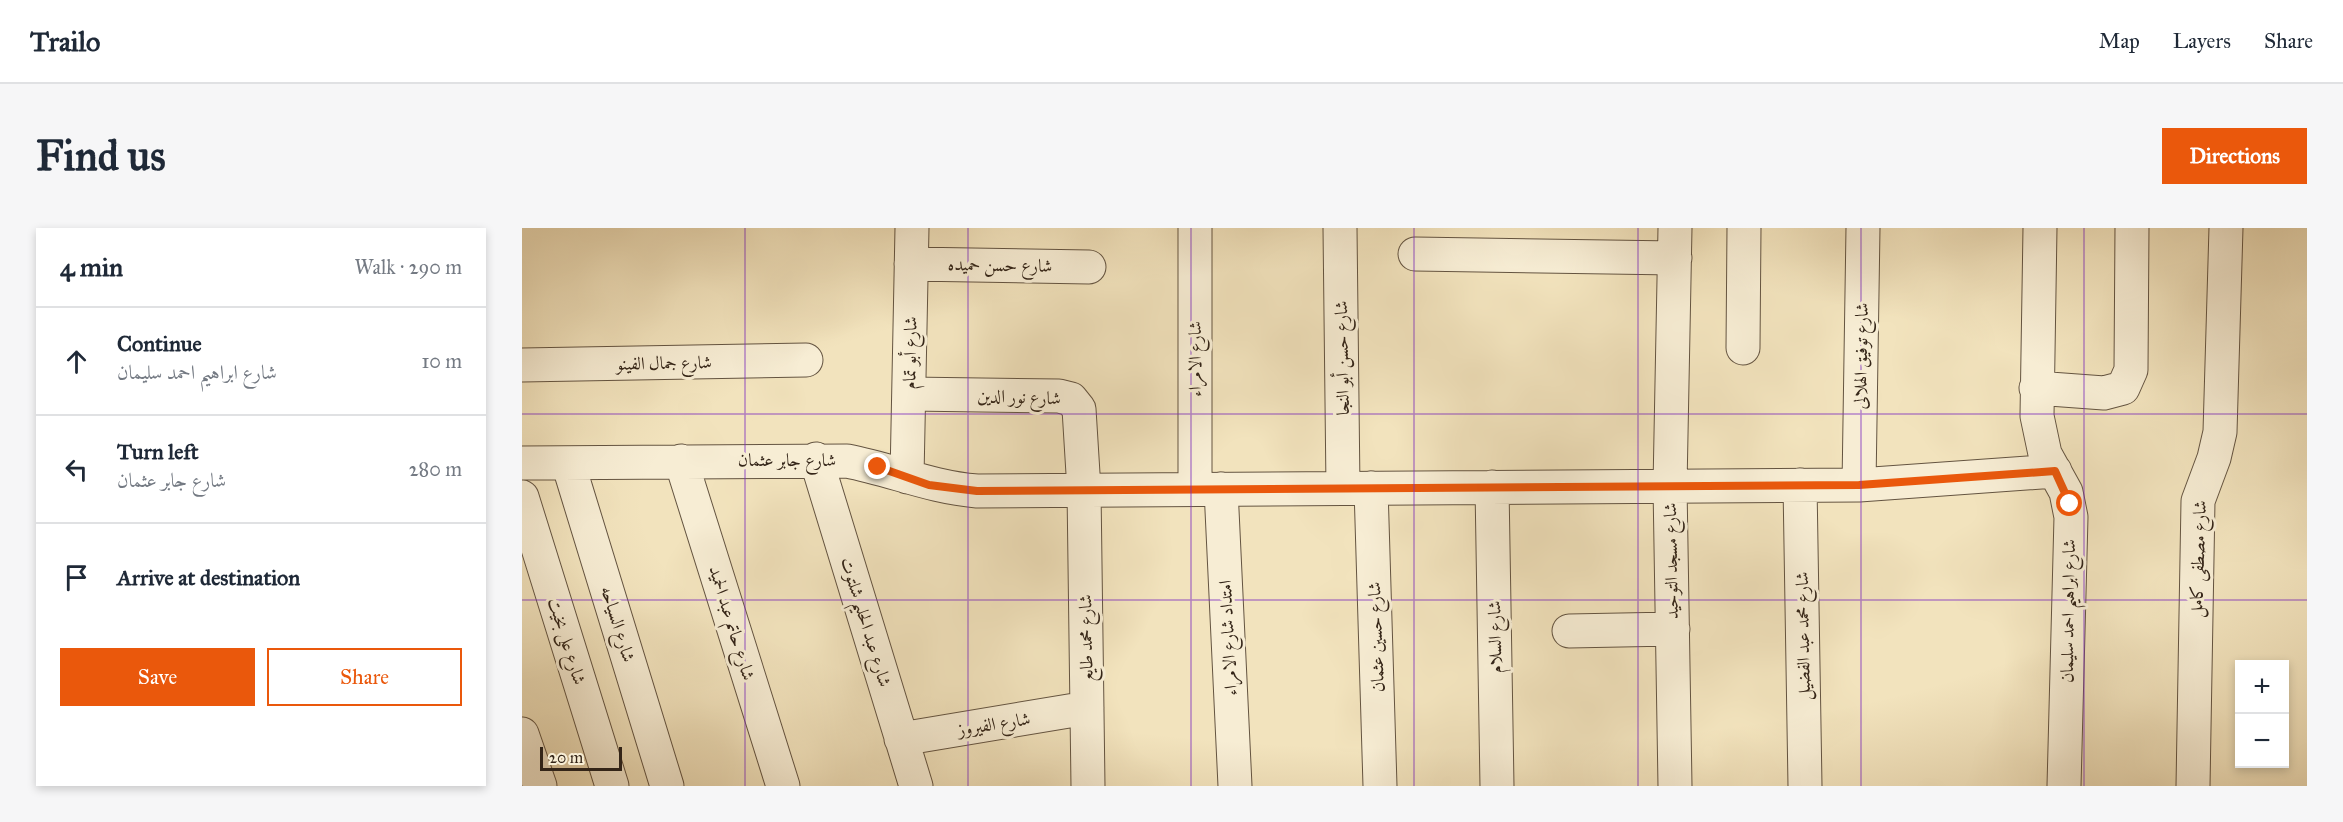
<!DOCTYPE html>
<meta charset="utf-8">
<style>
body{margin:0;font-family:"IM FELL Great Primer",Amiri,serif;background:#f6f6f7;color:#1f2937}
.controls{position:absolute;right:18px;bottom:18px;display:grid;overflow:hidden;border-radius:0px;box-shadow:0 3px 9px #0003}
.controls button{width:54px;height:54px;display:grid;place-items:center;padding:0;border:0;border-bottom:2px solid #e0e1e3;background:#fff;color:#1f2937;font:30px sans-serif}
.scale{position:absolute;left:18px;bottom:15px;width:82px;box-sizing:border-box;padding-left:6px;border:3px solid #342518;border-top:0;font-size:16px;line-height:21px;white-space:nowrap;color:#342518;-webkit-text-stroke:4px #f7edd4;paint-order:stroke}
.stop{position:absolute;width:18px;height:18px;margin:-14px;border:4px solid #ea580c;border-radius:50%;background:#fff}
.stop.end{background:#ea580c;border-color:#fff;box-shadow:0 2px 6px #0008}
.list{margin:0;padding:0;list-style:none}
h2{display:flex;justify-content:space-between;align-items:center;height:78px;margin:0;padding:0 24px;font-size:26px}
h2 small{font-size:20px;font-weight:400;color:#747a83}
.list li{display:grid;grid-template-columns:39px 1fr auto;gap:18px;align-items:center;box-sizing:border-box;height:108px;padding:0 24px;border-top:2px solid #e0e1e3}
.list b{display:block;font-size:22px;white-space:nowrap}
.list p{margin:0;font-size:20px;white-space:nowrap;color:#747a83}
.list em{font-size:20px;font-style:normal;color:#747a83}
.actions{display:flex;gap:12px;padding:18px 24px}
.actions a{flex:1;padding:14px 0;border:2px solid #ea580c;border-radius:0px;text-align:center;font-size:21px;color:#ea580c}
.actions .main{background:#ea580c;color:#fff}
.icon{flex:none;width:33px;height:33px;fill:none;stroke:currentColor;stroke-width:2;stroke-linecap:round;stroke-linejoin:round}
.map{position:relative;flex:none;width:1785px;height:558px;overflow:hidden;border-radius:0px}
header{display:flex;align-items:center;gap:36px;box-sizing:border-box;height:84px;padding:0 30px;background:#fff;border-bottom:2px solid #e0e1e3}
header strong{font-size:28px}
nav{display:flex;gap:33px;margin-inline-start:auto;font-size:21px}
.intro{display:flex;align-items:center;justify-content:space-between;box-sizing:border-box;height:144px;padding:0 36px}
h1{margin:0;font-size:42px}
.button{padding:15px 27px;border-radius:0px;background:#ea580c;color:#fff;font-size:21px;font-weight:700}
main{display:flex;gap:36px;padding:0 36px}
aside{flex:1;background:#fff;border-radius:0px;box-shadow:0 3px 9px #0003}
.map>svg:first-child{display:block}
</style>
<header>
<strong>Trailo</strong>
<nav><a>Map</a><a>Layers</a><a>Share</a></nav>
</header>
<div class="intro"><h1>Find us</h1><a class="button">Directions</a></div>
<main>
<aside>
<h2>4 min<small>Walk · 290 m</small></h2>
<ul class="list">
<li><svg class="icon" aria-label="ahead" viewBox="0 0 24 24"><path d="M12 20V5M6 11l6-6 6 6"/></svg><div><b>Continue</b><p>شارع ابراهيم احمد سليمان</p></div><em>10 m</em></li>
<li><svg class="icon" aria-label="left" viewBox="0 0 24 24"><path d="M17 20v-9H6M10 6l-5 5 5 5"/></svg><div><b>Turn left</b><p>شارع جابر عثمان</p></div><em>280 m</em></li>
<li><svg class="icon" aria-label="arrive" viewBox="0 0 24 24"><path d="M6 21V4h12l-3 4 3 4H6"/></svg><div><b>Arrive at destination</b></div></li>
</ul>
<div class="actions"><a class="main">Save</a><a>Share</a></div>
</aside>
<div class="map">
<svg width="1785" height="558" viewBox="0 0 1785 558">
<rect width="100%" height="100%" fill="#f2e3bd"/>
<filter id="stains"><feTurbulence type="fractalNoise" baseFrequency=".00333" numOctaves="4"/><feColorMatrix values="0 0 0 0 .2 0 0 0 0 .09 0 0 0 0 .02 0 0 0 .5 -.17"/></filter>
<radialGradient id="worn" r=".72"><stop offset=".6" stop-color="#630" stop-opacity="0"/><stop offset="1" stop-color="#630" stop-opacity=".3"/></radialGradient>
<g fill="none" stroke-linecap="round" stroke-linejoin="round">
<defs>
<path id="minor" d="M 818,0 L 821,260
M 1153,0 L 1148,258 L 1153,558
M 1518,0 L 1515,188 L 1523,226 L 1544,264 L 1549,289 L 1542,558
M 893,26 L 1153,30
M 389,36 L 567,39
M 1221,120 L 1222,0
M 0,137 L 284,132
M 1514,160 L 1582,165 L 1601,160 L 1609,142 L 1610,0
M 387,166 L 537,168 L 549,171 L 557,181 L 562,262 L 566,558
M 294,231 L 394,558
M 159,233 L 261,558
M 0,235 L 325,233 C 371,242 408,259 455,263 L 1337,257 L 1533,243
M 46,235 L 145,558
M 385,249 L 390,0
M 1278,257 L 1283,558
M 1337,257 L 1341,0
M 970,259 L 975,558
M 849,260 L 858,558
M 673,261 L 673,0
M 699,261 L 713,558
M 0,269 L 90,558
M 1047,403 L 1151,401
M 0,506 L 18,558
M 379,511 L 565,480
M 1671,558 L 1676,273 L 1692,230 L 1698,204 L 1704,0"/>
</defs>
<use href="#minor" stroke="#645441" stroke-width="35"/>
<use href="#minor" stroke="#f7edd4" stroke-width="33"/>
</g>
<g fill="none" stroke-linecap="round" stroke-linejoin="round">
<path stroke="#ea580c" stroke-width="8" d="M 356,239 L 407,257 L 455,263 L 1337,257 L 1533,243 L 1548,276"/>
</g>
<path fill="none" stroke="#7b2cbf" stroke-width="1.5" stroke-opacity="0.55" d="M 223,0 L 223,558M 446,0 L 446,558M 669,0 L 669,558M 892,0 L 892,558M 1116,0 L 1116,558M 1339,0 L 1339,558M 1562,0 L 1562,558M 0,186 L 1785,186M 0,372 L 1785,372"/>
<g text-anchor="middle" stroke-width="6" stroke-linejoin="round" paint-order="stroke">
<g font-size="18" fill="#342518" stroke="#f7edd4">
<text transform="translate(478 37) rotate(1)" y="6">شارع حسن حميده</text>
<text transform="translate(388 125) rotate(-89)" y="6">شارع أبو تمام</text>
<text transform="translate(1339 128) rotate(-89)" y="6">شارع توفيق الهلالى</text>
<text transform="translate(820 130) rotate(-91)" y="6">شارع حسن أبو النجا</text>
<text transform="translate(673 131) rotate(-90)" y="6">شارع الامراء</text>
<text transform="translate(142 135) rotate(-1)" y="6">شارع جمال الفينو</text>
<text transform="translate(497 169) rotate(2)" y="6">شارع نور الدين</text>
<text x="265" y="238">شارع جابر عثمان</text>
<text transform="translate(1676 331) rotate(-88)" y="6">شارع مصطفى كامل</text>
<text transform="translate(1149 333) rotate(-91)" y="6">شارع مسجد التوحيد</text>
<text transform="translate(1546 383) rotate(-89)" y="6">شارع ابراهيم احمد سليمان</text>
<text transform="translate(344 394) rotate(73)" y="6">شارع عبد الحليم شلتوت</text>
<text transform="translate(210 395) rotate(73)" y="6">شارع حاتم عبد الحميد</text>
<text transform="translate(96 396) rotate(73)" y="6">شارع السياحه</text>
<text transform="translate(1281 408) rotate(-91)" y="6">شارع محمد عبد الفضيل</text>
<text transform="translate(854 409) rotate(-92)" y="6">شارع حسين عثمان</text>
<text transform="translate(973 409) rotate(-91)" y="6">شارع السلام</text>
<text transform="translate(564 410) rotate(-91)" y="6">شارع محمد طايع</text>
<text transform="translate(706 410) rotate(-93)" y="6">امتداد شارع الامراء</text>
<text transform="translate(45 413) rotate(73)" y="6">شارع على بخيت</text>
<text transform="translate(472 496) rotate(-9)" y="6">شارع الفيروز</text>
</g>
</g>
<rect width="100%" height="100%" filter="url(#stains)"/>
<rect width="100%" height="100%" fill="url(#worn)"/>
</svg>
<div class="controls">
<button>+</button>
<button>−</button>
</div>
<div class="scale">20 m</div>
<div class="stop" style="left:1548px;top:276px"></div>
<div class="stop end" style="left:356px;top:239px"></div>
</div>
</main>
